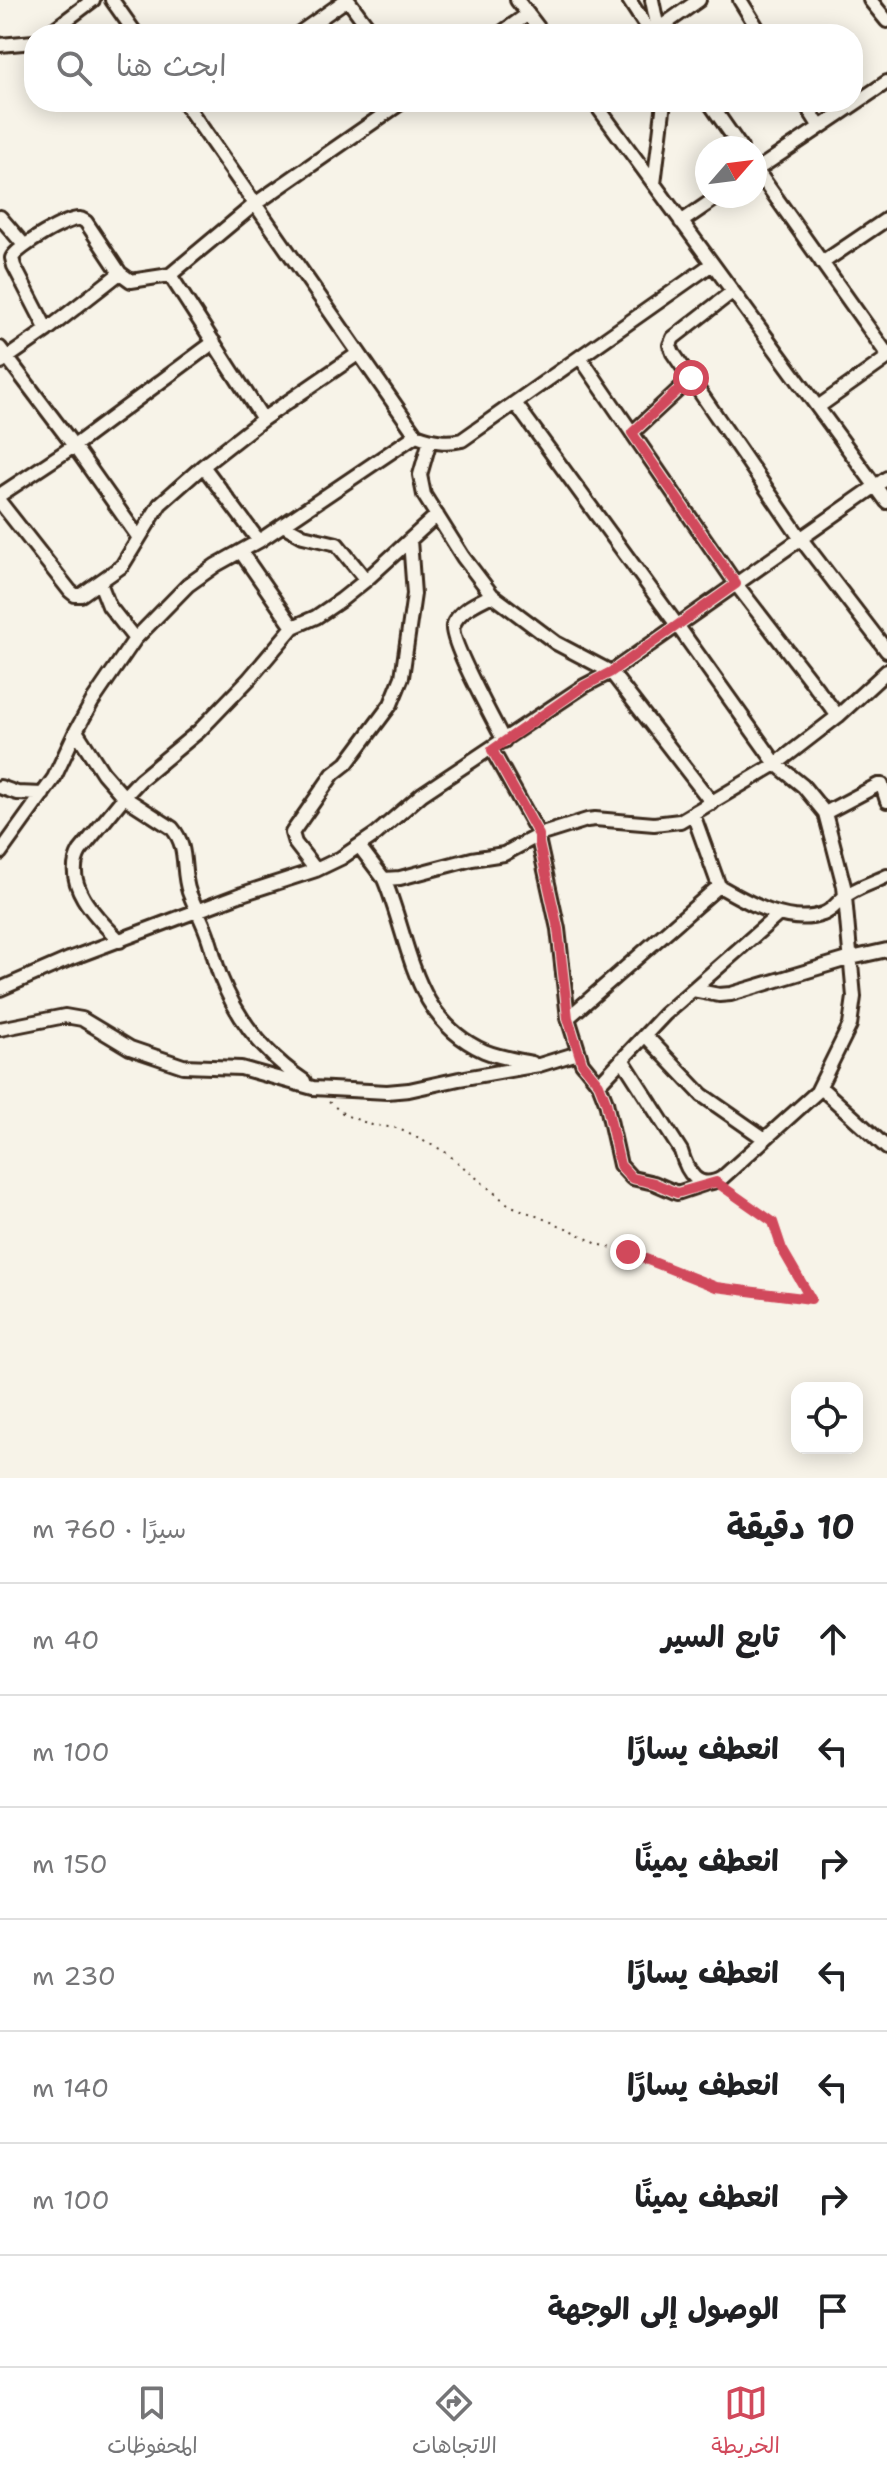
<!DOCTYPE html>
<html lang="ar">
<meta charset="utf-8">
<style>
body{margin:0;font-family:"Shantell Sans","Playpen Sans Arabic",sans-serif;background:#f6f6f6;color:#202124;direction:rtl}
.controls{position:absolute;right:24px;bottom:24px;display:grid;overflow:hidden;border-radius:16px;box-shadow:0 4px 20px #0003}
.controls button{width:72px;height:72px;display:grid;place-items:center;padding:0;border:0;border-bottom:2px solid #e0e0e0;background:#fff;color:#202124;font:40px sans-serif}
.compass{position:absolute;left:695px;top:136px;width:72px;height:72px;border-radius:50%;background:#fff;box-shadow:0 4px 20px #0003;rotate:62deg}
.stop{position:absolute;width:24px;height:24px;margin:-18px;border:6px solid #d1495b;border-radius:50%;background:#fff}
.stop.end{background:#d1495b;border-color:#fff;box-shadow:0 2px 8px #0008}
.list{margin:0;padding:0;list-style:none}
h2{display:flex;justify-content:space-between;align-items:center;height:104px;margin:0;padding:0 32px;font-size:34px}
h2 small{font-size:26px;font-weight:400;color:#757577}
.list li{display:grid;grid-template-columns:52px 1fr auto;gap:24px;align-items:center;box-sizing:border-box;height:112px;padding:0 32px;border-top:2px solid #e0e0e0}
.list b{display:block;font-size:30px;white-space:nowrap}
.list em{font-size:26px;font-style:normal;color:#757577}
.icon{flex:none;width:44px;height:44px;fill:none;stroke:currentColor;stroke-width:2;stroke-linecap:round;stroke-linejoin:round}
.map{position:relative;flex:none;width:887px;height:1478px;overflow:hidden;direction:ltr}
.search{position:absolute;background:#fff;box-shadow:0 4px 20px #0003;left:24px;right:24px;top:24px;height:88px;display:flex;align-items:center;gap:20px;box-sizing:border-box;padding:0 28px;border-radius:32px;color:#757577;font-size:30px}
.sheet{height:888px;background:#fff}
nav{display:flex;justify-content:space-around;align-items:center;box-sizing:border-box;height:112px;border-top:2px solid #e0e0e0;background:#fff;font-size:22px;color:#757577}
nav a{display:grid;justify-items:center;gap:4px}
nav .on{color:#d1495b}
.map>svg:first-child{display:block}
</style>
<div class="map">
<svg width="887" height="1478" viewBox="0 0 887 1478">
<rect width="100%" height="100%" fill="#f7f3e8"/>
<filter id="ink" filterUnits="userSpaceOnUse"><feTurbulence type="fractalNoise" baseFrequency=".0125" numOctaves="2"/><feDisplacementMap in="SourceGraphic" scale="16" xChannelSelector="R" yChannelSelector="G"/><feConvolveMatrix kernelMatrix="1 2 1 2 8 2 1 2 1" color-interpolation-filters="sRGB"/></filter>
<g filter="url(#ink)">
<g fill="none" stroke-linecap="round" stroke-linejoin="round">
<defs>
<path id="minor" d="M 112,0 L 136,34
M 348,0 L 373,34
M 517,0 L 543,34
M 629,0 L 651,34 L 699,0
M 652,0 L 658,29 L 662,34
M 740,0 L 761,34
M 870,0 L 887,21
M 48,34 L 93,0
M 298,34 L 346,0
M 500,34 L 528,14
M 0,45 L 34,42
M 184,102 L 416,435 C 432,441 445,444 462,440 L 712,264
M 594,102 L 887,502
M 709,102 L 741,148
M 804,102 L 820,127
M 755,168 L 887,354
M 755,171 L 887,82
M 654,184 L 664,102
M 0,217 L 24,245
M 681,222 L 719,196
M 822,263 L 887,219
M 732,292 L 673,338 L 670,345 L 673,353 L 801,539 L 887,651
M 47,330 L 14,266 L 12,258 C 18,247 67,217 80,219 C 82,219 84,221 86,222 L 120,273 L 131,281 L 170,275
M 0,348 L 74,446 L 139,538
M 580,357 L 736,584 L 838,716
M 1,362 L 47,330 L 120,273
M 515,403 L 677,625 L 776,764 L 803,786 L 825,813 L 844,886 L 854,997 L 850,1025 L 817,1092 L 722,1178 C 698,1192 687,1172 681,1151 L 622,1059
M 818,407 L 887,358
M 263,419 L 170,275 L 255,204 L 402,102
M 632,433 L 691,378
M 430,440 L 420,475 L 424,495 L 463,557 L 492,595 L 556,643 L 611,672 L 712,803
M 203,466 L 259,541
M 0,495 L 74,446 L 214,342
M 0,502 L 70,591 L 75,595 L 81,595 L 122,566 L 160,504 L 203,466 L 263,419 L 359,353
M 283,525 L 303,536 L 337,544 L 366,580
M 241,552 L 293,627
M 100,583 L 109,606 L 135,639
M 492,595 C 479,602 458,610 453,626 C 449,640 495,723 504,741
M 76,731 L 103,773 L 124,797 L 172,828 C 189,848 181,869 189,892 C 194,905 201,918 206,931 C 212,946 215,963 221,978 C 238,1021 266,1055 304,1081
M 492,750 L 539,835 L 539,843 L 558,929 L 568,1018 L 582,1063 L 599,1084 L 606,1102 L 620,1165 L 632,1178 L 654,1183 L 677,1193 L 704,1184
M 0,787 L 17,793 L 43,794
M 825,813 L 878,785 L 882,785 L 887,801
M 693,814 L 719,886 C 747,902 789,927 823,914 C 832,911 836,904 843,898 C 854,888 873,883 887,876
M 359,846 L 384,879 L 400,878 L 472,859 L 504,854 L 539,835 L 587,820 L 595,819 L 654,824 L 680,821 L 776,764 L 838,716 L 887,671
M 0,853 L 54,778 L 76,731 L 92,702 L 135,639 L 188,585 L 216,565 L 259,541 L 416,435
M 316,870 L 295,843 L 292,833 L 333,774 L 347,763 L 391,704 L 402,677 L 414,594 L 410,540
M 384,879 C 411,943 412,1019 484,1051 C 498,1057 516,1060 532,1063
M 120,941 C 98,919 61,884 80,851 L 124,797 L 140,780 L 199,731 L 249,679 L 293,627 L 316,617 L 341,600 L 366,580 L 437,515
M 0,989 L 69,959 L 242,894 L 316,870 L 341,858 L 376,834 L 422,794 L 584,686 L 611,672 L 887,478
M 693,990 L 719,995 L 731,994 L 851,958 L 887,950
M 568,1018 L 719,886
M 0,1029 L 65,1016 L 82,1019 L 130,1048 L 183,1066 L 241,1068 L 313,1088 L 387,1092 L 409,1090 L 459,1079 L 539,1065 L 578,1053
M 645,1035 L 702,1095 L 765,1139
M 599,1084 L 665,1014 L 779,914
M 820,1087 L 887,1148"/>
</defs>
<use href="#minor" stroke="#3b2a1e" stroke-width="18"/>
<path stroke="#3b2a1e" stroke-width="2" stroke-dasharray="2 6" stroke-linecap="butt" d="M 329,1102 L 345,1115 L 372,1125 L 397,1128 L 444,1151 L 509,1205 L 571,1230 L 597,1244 L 628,1252 L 716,1287 L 811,1299
M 727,1189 L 773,1222 L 782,1249 L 810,1297"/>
<use href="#minor" stroke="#f7f3e8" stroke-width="12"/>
</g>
</g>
<g fill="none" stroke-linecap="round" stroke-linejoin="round" filter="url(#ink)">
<path stroke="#d1495b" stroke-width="10" d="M 628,1252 L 716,1287 L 811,1299 L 782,1249 L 773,1222 L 716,1182 L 677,1193 L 654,1183 L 632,1178 L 620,1165 L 606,1102 L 599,1084 L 582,1063 L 568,1018 L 558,929 L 539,843 L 539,835 L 492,750 L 584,686 L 611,672 L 736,584 L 632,433 L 691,378"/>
</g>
</svg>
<div class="controls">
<button><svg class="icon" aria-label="locate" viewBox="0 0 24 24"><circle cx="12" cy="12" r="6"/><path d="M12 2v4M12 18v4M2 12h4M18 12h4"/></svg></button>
</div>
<svg class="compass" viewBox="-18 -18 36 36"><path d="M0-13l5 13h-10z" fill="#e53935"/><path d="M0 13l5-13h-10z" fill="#757577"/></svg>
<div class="stop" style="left:691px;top:378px"></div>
<div class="stop end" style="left:628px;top:1252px"></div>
<div class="search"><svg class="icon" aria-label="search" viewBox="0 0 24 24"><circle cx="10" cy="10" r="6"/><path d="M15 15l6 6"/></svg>ابحث هنا</div>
</div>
<section class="sheet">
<h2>10 دقيقة<small>سيرًا · 760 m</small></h2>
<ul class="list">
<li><svg class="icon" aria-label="ahead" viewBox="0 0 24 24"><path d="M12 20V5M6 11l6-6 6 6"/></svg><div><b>تابع السير</b></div><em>40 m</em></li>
<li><svg class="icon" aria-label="left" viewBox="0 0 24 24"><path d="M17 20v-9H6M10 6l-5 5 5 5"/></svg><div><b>انعطف يسارًا</b></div><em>100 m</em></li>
<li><svg class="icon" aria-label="right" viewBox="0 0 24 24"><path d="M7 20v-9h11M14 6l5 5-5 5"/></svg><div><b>انعطف يمينًا</b></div><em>150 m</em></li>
<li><svg class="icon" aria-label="left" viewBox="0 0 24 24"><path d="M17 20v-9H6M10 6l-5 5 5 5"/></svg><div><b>انعطف يسارًا</b></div><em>230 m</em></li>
<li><svg class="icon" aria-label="left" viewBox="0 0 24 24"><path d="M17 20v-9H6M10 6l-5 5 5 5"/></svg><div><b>انعطف يسارًا</b></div><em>140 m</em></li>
<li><svg class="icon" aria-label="right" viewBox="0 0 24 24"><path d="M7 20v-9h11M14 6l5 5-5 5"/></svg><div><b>انعطف يمينًا</b></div><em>100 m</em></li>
<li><svg class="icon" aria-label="arrive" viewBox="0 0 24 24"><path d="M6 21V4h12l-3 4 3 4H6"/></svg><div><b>الوصول إلى الوجهة</b></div></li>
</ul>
</section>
<nav>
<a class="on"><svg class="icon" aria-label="map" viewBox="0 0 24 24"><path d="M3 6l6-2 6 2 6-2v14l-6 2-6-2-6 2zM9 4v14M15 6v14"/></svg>الخريطة</a>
<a><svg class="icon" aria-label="directions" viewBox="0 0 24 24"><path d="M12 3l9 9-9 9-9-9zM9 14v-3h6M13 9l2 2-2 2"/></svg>الاتجاهات</a>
<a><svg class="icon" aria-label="saved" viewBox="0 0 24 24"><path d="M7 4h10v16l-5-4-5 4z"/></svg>المحفوظات</a>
</nav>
